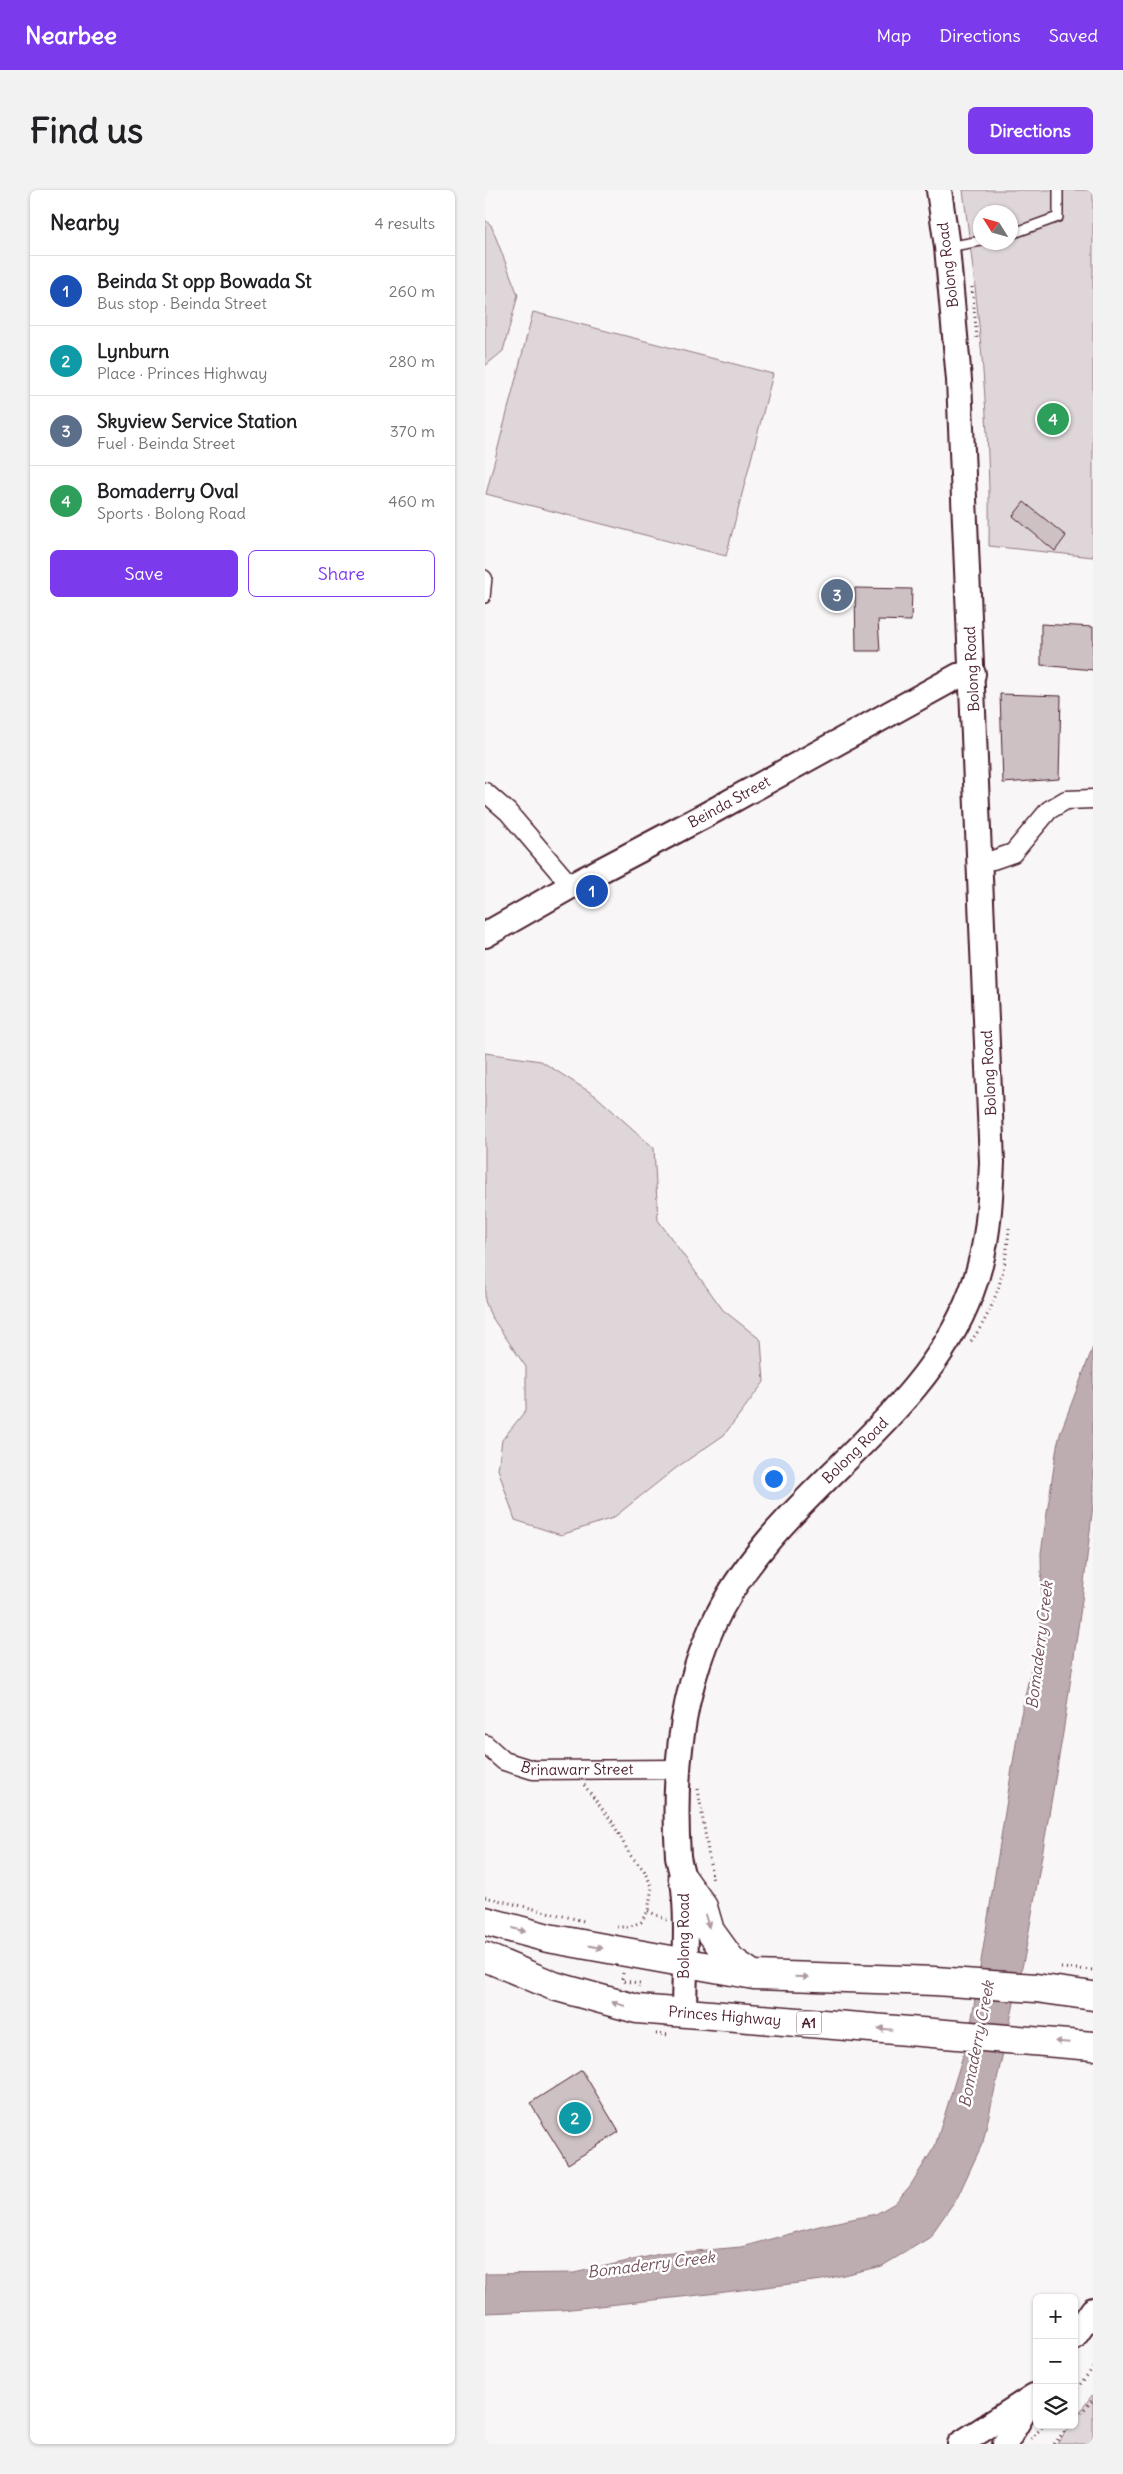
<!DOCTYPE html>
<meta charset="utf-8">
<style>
body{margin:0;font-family:Delius,sans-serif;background:#f2f2f2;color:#202124}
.controls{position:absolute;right:15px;bottom:15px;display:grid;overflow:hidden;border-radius:8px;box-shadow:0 1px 4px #0004}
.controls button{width:45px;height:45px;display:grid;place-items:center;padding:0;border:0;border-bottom:1px solid #e0e0e0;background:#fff;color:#202124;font:25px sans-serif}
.compass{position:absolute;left:488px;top:15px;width:45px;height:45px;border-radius:50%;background:#fff;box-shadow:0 1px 4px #0004;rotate:307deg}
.you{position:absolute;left:288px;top:1288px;width:18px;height:18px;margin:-12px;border:4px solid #fff;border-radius:50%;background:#1a73e8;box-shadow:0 0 0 8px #1a73e833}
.badge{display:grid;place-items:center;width:32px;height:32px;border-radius:50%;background:#7c3aed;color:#fff;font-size:16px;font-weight:700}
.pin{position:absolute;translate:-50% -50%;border:2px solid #fff;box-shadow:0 1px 5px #0006}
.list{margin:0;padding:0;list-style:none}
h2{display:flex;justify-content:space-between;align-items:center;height:65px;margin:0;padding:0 20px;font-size:21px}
h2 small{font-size:16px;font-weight:400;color:#757577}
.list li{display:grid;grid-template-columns:32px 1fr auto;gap:15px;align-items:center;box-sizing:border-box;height:70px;padding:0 20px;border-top:1px solid #e0e0e0}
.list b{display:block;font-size:19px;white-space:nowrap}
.list p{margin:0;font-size:16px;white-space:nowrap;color:#757577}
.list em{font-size:16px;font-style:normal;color:#757577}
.actions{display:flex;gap:10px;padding:15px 20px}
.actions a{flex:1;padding:11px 0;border:1px solid #7c3aed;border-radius:8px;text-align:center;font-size:18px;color:#7c3aed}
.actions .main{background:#7c3aed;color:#fff}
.icon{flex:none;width:28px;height:28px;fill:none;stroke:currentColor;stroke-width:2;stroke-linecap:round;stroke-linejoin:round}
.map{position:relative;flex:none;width:608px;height:2254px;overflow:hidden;border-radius:8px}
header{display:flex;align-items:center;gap:30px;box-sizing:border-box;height:70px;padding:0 25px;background:#7c3aed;color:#fff}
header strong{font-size:24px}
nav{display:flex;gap:28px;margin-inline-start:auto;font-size:18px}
.intro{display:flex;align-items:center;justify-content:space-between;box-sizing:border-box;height:120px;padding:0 30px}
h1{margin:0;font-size:35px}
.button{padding:12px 22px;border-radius:8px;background:#7c3aed;color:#fff;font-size:18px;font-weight:700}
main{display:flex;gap:30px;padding:0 30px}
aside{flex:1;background:#fff;border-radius:8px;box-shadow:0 1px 4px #0004}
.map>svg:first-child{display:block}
</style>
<header>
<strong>Nearbee</strong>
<nav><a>Map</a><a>Directions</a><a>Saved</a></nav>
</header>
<div class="intro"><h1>Find us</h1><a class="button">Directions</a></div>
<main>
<aside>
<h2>Nearby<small>4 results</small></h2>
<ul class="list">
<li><span class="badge" style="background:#1a4fb4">1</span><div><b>Beinda St opp Bowada St</b><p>Bus stop · Beinda Street</p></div><em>260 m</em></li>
<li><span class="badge" style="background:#0f9aa8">2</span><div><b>Lynburn</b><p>Place · Princes Highway</p></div><em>280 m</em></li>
<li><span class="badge" style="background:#5c6f8a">3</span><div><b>Skyview Service Station</b><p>Fuel · Beinda Street</p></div><em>370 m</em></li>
<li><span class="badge" style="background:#2e9e5b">4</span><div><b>Bomaderry Oval</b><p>Sports · Bolong Road</p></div><em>460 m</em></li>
</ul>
<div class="actions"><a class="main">Save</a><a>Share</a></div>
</aside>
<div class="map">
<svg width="608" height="2254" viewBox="0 0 608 2254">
<rect width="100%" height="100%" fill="#f8f6f7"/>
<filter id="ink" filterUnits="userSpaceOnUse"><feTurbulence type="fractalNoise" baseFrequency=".02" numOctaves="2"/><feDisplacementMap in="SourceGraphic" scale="10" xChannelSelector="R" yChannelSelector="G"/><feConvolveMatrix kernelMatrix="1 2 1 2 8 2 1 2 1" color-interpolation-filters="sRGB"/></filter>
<g filter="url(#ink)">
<path fill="#ded6d9" stroke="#947a82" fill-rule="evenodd" d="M 478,0 L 608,0 L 608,367 L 504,356 C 506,237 494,118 478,0 ZM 496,22 L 526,22 L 526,52 L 496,52 Z
M 0,30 L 6,35 L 33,105 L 18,161 L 0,176 Z
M 48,122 L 288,184 L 241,366 L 1,304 Z
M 0,863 L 56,871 L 111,906 L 169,958 L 173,1030 L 238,1120 L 276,1150 L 279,1192 L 239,1245 L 191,1278 L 128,1328 L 76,1345 L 30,1330 L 13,1279 L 17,1250 L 41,1220 L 41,1177 L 6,1126 L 0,1111 Z
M 608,2204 L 608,2254 L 572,2254 L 585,2235 L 589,2235 L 589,2230 Z"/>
<path fill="#bdadb0" stroke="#8f747b" d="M 608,1157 L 608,1315 L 597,1410 L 578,1543 L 540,1764 L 498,1952 L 473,2006 L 444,2048 L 397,2076 L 337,2090 L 224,2104 L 77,2120 L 0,2123 L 0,2084 L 89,2083 L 175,2064 L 256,2057 L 338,2035 L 391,2024 L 410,2013 L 425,1996 L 450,1956 L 484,1846 L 535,1529 L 557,1428 L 556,1363 L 572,1256 L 576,1241 Z"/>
<path fill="#cdc1c4" stroke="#4a1f2b" d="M 539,312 L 581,346 L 570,361 L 528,326 Z
M 370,398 L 427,399 L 426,431 L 393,430 L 395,461 L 371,461 Z
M 556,434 L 608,437 L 608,480 L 556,475 Z
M 515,504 L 576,506 L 574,589 L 518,593 Z
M 97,1880 L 134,1942 L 83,1974 L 45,1913 Z"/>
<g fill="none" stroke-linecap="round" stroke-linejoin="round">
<defs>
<path id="lane" d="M 526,44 L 573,27 L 573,0
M 462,57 L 496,51
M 0,385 L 2,387 L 0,408"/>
<g id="street">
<path d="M 0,602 L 23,622 L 86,696"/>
<path d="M 494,671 L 508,670 L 528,663 L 564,620 L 581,610 L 608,609"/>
<path id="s1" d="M 0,1554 L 19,1571 L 48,1580 L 193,1579"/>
</g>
<g id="secondary">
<path id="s2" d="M 0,745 L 86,696 L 219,626 L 473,486 L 488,484"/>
<path id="s3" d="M 199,1824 C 199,1780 204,1733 198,1690 C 197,1682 194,1674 193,1666 C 188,1589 195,1508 227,1437 C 288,1303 435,1239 486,1103 C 503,1060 505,1017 507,972 L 474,190 L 462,57 L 454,0"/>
<path d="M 589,2147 L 608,2120"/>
<path d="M 475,2254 L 549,2206"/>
<path d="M 520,2254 L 545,2211"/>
</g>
<g id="highway">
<path d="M 198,1689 L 218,1717 L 225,1741 L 246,1770 L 265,1783"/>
<path d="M 0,1731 L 63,1748 L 269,1785 L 450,1791 L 551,1798 L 608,1806"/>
<path id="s4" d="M 0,1767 L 69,1796 L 152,1819 L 608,1856"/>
</g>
</defs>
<use href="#lane" stroke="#4a1f2b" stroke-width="12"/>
<use href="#street" stroke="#4a1f2b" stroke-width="21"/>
<use href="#secondary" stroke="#4a1f2b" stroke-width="28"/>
<use href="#highway" stroke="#4a1f2b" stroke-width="31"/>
<path stroke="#4a1f2b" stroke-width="3" stroke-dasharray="1 4" stroke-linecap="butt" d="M 487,97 L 492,148
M 486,1151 C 511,1118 521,1080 524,1038
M 99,1595 L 128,1633 L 145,1665 L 159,1680 L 167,1697 L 163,1721 L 156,1732 L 143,1737 L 132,1737
M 213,1599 L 228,1692
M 0,1707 L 99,1731
M 163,1721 L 182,1730
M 576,1778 L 608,1780
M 138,1783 L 137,1791 L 155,1793 L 154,1797
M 171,1844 L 185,1845
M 589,2202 L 608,2178
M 589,2230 L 608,2210
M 546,2249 L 559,2235
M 569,2254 L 585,2235"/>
<use href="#lane" stroke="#fff" stroke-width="9"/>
<use href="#street" stroke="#fff" stroke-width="18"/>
<use href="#secondary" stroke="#fff" stroke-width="24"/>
<use href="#highway" stroke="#fff" stroke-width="28"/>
</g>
<defs><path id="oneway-solid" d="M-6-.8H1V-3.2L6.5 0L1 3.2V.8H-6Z" transform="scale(1.25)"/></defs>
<g fill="#ae9aa0">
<use href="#oneway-solid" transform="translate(222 1731) rotate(73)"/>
<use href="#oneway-solid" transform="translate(34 1740) rotate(15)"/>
<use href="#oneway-solid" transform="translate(111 1757) rotate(11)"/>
<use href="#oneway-solid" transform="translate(317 1787) rotate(2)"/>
<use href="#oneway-solid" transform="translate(133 1814) rotate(-164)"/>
<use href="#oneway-solid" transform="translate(400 1839) rotate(-175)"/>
<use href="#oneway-solid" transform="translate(577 1852) rotate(-175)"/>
</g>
</g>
<g text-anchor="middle" stroke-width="5" stroke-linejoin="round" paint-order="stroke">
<rect fill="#fff" stroke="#80626b" stroke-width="1" x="311.5" y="1821.5" width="25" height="23" rx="4"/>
<g font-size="14" font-weight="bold" fill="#4a1f2b">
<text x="324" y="1838">A1</text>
</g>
<g font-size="15" fill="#4a1f2b" stroke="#fff">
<text transform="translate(463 75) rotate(-97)" y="5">Bolong Road</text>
<text transform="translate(487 479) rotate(-93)" y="5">Bolong Road</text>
<text dy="5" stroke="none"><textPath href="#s2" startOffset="278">Beinda Street</textPath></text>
<text transform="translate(504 883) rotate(-93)" y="5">Bolong Road</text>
<text dy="5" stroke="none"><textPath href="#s3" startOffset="621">Bolong Road</textPath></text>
<text dy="5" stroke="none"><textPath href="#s1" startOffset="100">Brinawarr Street</textPath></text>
<text transform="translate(199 1746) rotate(-90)" y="5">Bolong Road</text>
<text dy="5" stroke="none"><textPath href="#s4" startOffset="249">Princes Highway</textPath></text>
</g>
<g font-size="16" font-style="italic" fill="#72515a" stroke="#fff">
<text transform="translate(554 1455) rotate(-83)" y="6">Bomaderry Creek</text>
<text transform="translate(491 1854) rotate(-79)" y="6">Bomaderry Creek</text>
<text transform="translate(166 2074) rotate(-7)" y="6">Bomaderry Creek</text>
</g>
</g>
</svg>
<div class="controls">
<button>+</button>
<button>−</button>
<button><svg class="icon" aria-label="layers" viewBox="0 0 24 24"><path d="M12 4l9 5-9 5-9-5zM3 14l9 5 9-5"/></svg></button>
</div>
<svg class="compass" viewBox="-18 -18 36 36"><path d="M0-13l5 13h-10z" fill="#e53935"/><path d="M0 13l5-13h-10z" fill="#757577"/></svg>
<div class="you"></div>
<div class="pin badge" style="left:107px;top:701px;background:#1a4fb4">1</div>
<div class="pin badge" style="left:90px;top:1928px;background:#0f9aa8">2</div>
<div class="pin badge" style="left:352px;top:405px;background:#5c6f8a">3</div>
<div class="pin badge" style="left:568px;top:229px;background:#2e9e5b">4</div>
</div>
</main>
